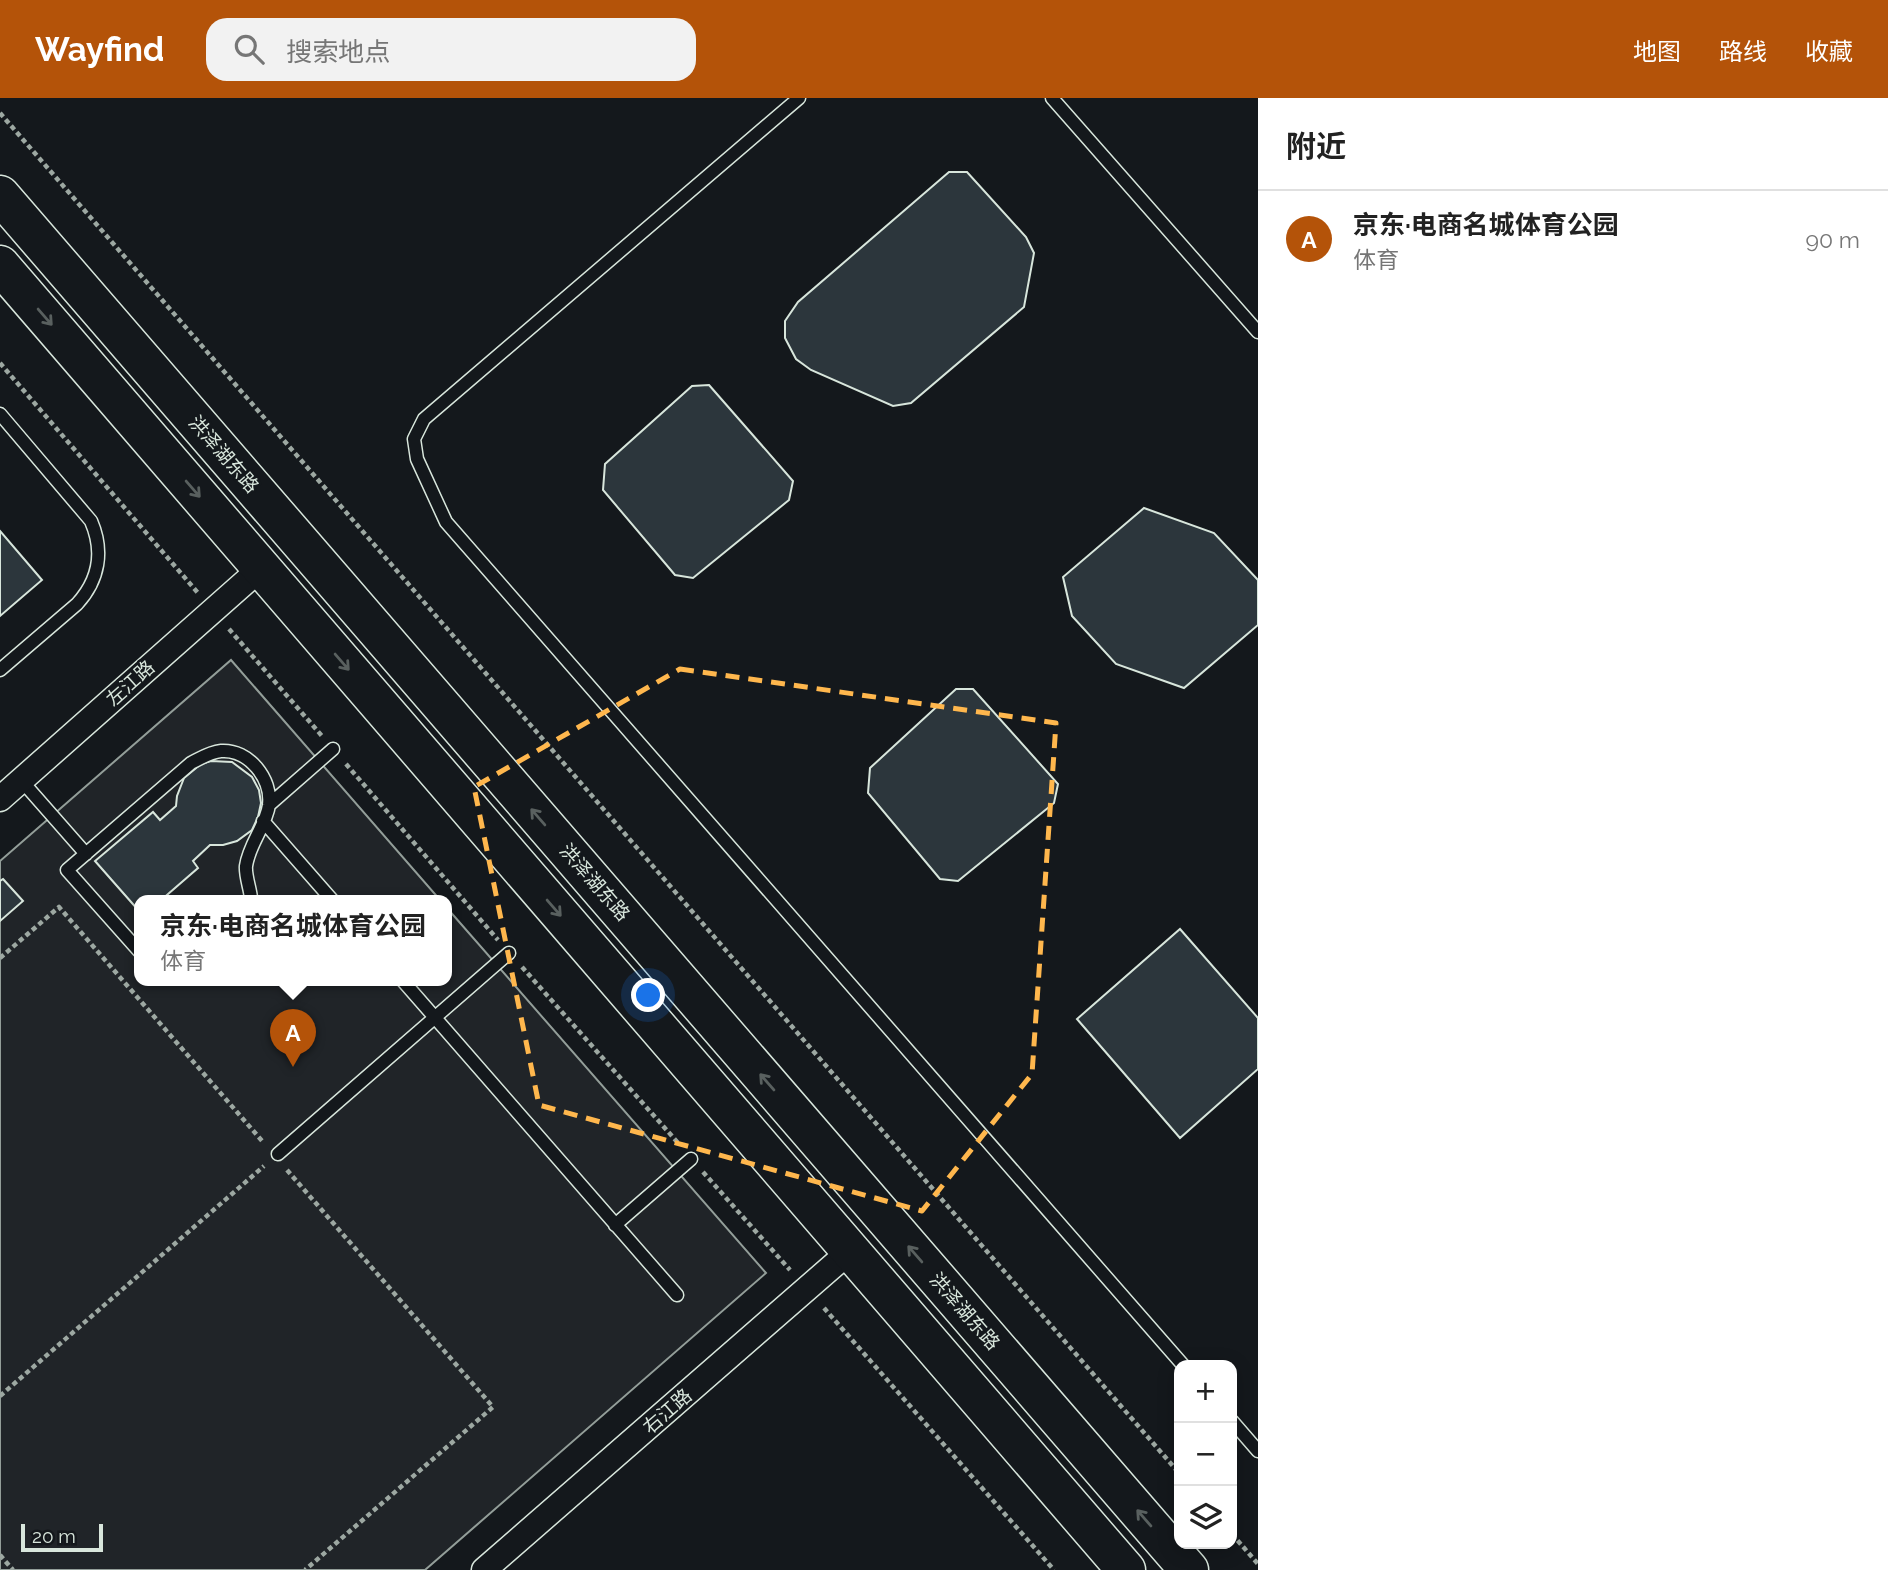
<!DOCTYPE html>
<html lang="zh">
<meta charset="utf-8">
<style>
body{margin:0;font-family:Raleway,"Noto Sans SC",sans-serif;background:#f2f2f2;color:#222}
.controls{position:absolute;right:21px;bottom:21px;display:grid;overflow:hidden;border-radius:14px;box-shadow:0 4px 18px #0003}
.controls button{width:63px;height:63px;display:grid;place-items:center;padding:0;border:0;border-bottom:2px solid #e0e0e0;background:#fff;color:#222;font:35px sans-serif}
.scale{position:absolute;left:21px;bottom:18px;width:82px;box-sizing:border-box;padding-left:7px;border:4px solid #d8e6dc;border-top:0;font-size:19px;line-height:24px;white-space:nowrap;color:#d8e6dc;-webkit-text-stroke:5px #14181c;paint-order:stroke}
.you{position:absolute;left:649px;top:898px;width:24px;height:24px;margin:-18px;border:5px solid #fff;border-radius:50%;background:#1a73e8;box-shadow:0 0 0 10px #1a73e833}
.badge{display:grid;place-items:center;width:46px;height:46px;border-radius:50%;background:#b45309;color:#fff;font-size:23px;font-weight:700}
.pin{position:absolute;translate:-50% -58px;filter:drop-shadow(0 2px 4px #0008)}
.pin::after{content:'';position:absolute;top:37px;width:24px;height:21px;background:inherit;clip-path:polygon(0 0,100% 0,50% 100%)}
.popup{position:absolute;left:134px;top:797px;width:318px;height:91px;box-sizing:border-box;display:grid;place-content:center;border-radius:14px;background:#fff;filter:drop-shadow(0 2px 5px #0005);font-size:23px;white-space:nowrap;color:#767676}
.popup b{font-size:26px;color:#222}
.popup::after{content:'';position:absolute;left:50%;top:100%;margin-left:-14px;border:14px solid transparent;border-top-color:#fff}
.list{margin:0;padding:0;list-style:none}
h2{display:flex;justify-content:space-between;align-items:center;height:91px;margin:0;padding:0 28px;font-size:30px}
h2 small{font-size:23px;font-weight:400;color:#767676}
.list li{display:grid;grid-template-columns:46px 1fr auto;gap:21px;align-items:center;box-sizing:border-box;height:98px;padding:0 28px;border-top:2px solid #e0e0e0}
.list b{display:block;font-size:26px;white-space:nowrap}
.list p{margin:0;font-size:23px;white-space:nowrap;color:#767676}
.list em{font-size:23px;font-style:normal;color:#767676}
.icon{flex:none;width:38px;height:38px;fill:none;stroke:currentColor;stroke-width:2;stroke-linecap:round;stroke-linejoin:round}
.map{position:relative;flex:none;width:1258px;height:1472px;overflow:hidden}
header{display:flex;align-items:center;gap:42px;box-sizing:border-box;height:98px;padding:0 35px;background:#b45309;color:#fff}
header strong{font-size:33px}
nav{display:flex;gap:38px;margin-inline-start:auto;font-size:24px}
.search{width:490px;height:63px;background:#f2f2f2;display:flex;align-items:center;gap:18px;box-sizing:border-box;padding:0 24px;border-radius:21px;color:#767676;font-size:26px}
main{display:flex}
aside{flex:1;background:#fff}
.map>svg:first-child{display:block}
</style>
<header>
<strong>Wayfind</strong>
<div class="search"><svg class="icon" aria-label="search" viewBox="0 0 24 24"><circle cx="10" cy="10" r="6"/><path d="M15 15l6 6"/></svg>搜索地点</div>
<nav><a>地图</a><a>路线</a><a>收藏</a></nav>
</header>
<main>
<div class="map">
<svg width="1258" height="1472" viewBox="0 0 1258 1472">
<rect width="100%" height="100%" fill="#14181c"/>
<path fill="#202428" stroke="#939e99" stroke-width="2" d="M 231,562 L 441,803 L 139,803 L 139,883 L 447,883 L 447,810 L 766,1175 L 425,1472 L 0,1472 L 0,763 Z"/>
<path fill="#2c363c" stroke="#d8e6dc" stroke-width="2" d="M 949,74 L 967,74 L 1026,139 L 1034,155 L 1024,209 L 911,305 L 893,308 L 811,272 L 796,261 L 785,240 L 785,223 L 798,204 Z
M 709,287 L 793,383 L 789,402 L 693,480 L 675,477 L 603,392 L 605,366 L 692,288 Z
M 1144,410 L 1214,435 L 1258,482 L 1258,527 L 1184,590 L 1116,566 L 1072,518 L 1063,479 Z
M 0,433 L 42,482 L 0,518 Z
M 0,433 L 42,482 L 0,518 Z
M 956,591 L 973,591 L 1058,686 L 1054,705 L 958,783 L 940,781 L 868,695 L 870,670 Z
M 211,663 L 232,664 L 252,679 L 259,692 L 261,705 L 258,719 L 252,732 L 237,743 L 223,747 L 210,747 L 193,763 L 198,770 L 160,803 L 139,803 L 139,813 L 95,763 L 153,714 L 160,722 L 176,708 L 177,698 L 184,680 L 201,666 Z
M 3,781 L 23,803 L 0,823 L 0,783 Z
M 1180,831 L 1258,920 L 1258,971 L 1180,1040 L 1077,921 Z"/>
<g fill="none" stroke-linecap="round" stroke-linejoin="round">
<defs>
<path id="lane" d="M 799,0 L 424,321 L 414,341 L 417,361 L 446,424 L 1183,1267
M 1052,0 L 1258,234
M 0,316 L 91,423 C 104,453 99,482 77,506 L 0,572
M 21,682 L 86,756
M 269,707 L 333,651
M 263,723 L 333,803
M 139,853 L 67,772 L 191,665 C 201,660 210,654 221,653 C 249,651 272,681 269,707 C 266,728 249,746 246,768 C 245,777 250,790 251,800 L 248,803
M 403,883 L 677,1197
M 278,1056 L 509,855
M 615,1127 L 691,1061
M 1232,1323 L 1258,1353"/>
<path id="street" d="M 0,701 L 261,470
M 484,1472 L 850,1153"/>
<path id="primary" d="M 0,97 L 1189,1472
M 0,167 L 1126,1472"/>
</defs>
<use href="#lane" stroke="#d8e6dc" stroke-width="15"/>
<use href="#street" stroke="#d8e6dc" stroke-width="27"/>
<use href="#primary" stroke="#d8e6dc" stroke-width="41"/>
<path stroke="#9da8a2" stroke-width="4.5" stroke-dasharray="5 3.5" stroke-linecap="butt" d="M 0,15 L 1179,1375
M 0,265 L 198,495
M 229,531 L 322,638
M 346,666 L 498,842
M 0,860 L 59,809 L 263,1044
M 522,869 L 679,1046
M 287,1072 L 493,1309 L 305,1472
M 703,1074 L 790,1172
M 824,1210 L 1054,1472
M 0,1298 L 264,1068
M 1232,1436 L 1258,1466
M 0,1457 L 13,1472"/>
<use href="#lane" stroke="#14181c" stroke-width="12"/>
<use href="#street" stroke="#14181c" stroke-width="24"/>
<use href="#primary" stroke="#14181c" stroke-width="38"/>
</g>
<defs><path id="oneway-shaft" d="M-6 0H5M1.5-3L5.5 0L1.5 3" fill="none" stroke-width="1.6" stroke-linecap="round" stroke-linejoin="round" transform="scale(1.75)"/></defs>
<g stroke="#59605f">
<use href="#oneway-shaft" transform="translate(45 219) rotate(49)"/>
<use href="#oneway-shaft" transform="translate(193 391) rotate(49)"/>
<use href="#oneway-shaft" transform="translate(342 564) rotate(49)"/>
<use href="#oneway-shaft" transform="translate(538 719) rotate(-131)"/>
<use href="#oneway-shaft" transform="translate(554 810) rotate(49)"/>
<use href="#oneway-shaft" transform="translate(767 984) rotate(-131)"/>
<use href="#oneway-shaft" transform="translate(915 1156) rotate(-131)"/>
<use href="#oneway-shaft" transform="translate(1144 1420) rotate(-131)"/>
</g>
<path fill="none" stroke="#ffb74d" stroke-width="5" stroke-dasharray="14 9" stroke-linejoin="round" d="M 680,571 L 1056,625 L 1032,976 L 922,1113 L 539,1007 L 474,689 Z"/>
<g text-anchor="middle" stroke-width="5" stroke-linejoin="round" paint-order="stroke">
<g font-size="19" fill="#d8e6dc" stroke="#14181c">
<text transform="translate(224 356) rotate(49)" y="7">洪泽湖东路</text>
<text transform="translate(130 585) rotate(-42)" y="7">左江路</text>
<text transform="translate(595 784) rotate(49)" y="7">洪泽湖东路</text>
<text transform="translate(965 1213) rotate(49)" y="7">洪泽湖东路</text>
<text transform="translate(667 1313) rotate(-41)" y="7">右江路</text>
</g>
</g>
</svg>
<div class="controls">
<button>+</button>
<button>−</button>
<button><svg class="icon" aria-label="layers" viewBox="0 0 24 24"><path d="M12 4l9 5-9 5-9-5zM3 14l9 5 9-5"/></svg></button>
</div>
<div class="scale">20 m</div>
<div class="you"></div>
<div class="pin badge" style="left:293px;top:969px">A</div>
<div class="popup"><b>京东·电商名城体育公园</b>体育</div>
</div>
<aside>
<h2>附近<small></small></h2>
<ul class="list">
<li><span class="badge">A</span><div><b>京东·电商名城体育公园</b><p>体育</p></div><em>90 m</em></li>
</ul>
</aside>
</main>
